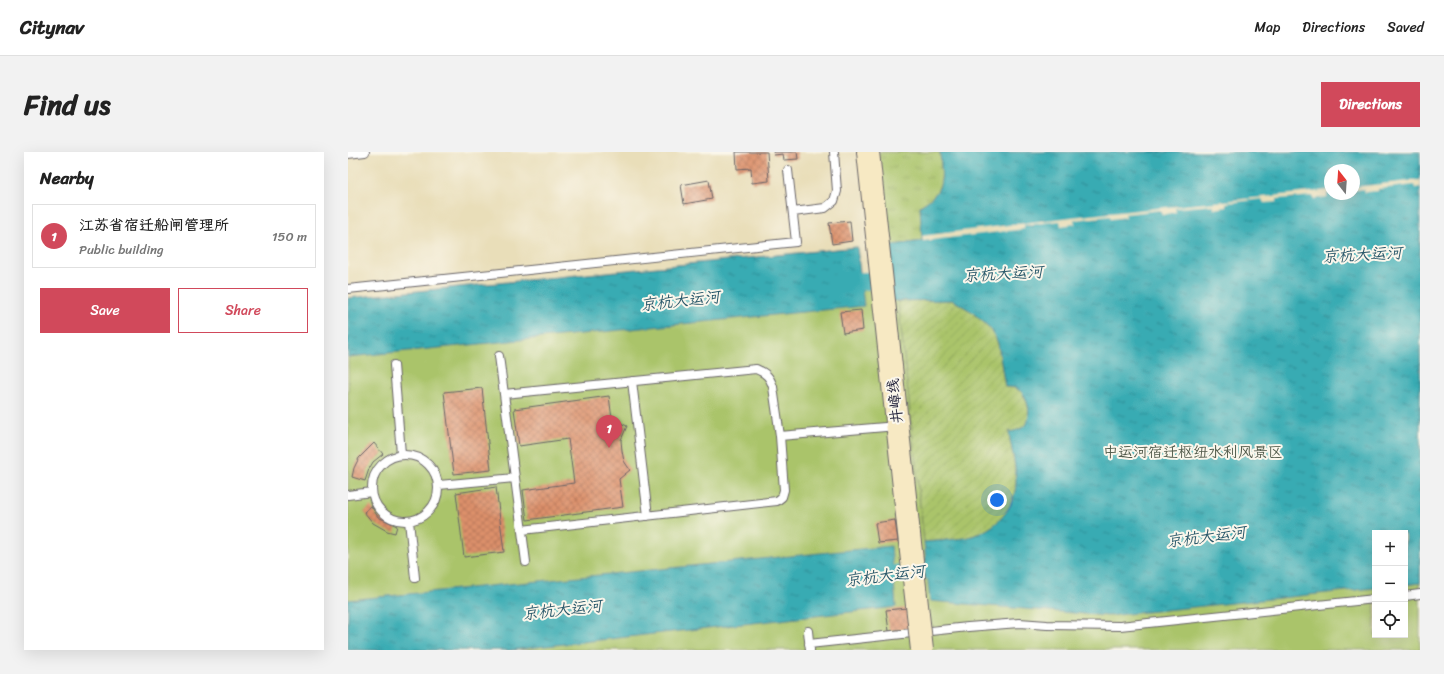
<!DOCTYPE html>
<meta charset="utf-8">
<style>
body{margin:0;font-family:Sriracha,"LXGW WenKai TC",sans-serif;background:#f2f2f2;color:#222}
.controls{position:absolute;right:12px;bottom:12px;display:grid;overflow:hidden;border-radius:0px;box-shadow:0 4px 16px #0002}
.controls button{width:36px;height:36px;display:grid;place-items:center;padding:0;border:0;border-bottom:1px solid #e0e0e0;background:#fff;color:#222;font:20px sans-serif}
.compass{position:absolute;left:976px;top:12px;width:36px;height:36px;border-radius:50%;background:#fff;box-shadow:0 4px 16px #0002;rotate:343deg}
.you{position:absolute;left:649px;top:348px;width:14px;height:14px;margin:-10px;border:3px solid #fff;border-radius:50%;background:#1a73e8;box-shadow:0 0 0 6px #1a73e833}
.badge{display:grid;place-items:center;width:26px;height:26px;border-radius:50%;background:#d1495b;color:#fff;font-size:13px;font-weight:700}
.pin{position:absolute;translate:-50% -33px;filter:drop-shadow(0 1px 2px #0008)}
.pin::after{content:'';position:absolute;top:21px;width:14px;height:12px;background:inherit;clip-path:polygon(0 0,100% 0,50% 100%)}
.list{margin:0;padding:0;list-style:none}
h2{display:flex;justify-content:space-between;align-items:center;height:52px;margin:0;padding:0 16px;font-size:17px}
h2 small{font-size:13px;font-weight:400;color:#767676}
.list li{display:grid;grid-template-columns:26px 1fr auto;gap:12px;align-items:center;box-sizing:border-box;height:64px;margin:0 8px 8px;padding:0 8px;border:1px solid #e0e0e0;border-radius:0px}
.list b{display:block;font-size:15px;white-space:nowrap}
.list p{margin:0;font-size:13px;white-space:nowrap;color:#767676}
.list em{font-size:13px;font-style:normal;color:#767676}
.actions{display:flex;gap:8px;padding:12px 16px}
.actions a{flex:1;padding:9px 0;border:1px solid #d1495b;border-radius:0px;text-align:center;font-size:14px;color:#d1495b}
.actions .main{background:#d1495b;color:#fff}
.icon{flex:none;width:22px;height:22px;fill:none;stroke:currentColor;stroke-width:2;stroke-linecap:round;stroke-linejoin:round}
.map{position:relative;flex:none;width:1072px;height:498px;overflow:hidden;border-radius:0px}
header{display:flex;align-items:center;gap:24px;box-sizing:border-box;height:56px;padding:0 20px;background:#fff;border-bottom:1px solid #e0e0e0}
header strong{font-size:19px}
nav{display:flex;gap:22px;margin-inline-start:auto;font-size:14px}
.intro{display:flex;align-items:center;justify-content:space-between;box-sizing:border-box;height:96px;padding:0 24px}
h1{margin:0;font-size:28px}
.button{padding:10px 18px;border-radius:0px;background:#d1495b;color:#fff;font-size:14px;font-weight:700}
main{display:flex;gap:24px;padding:0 24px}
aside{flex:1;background:#fff;border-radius:0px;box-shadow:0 4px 16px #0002}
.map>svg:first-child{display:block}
</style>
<header>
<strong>Citynav</strong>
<nav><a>Map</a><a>Directions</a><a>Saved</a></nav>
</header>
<div class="intro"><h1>Find us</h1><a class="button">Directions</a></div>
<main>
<aside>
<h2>Nearby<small></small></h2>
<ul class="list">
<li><span class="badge">1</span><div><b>江苏省宿迁船闸管理所</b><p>Public building</p></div><em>150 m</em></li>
</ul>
<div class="actions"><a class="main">Save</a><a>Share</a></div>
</aside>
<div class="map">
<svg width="1072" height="498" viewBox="0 0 1072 498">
<defs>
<pattern id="grass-tufts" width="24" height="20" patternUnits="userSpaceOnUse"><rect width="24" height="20" fill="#aac46a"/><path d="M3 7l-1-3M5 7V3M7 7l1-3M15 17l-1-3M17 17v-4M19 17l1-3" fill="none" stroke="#92a85d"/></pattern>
<pattern id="garden-furrows" width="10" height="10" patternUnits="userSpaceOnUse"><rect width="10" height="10" fill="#aac46a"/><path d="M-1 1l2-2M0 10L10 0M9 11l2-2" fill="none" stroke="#92a85d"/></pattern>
<pattern id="water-ripples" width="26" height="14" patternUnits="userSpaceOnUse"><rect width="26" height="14" fill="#39abb3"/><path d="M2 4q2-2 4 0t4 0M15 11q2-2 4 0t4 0" fill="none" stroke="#308b93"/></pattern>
<pattern id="building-cross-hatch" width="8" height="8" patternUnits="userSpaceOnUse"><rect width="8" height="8" fill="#dc906a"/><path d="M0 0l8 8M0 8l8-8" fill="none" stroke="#b27558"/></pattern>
</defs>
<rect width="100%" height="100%" fill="#fbf7ec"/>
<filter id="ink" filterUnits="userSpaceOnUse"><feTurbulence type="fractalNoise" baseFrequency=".025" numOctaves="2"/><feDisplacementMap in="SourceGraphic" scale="8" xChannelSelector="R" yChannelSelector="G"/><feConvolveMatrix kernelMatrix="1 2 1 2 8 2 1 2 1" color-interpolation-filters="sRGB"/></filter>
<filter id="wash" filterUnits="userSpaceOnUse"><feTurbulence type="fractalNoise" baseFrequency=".012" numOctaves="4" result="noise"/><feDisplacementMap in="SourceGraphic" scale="16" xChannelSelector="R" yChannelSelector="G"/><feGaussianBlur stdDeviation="0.9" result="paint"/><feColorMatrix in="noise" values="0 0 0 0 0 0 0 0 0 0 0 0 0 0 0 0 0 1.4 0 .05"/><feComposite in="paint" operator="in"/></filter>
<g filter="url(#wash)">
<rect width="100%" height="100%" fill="#e9deb9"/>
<path fill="url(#grass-tufts)" stroke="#667352" d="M 527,0 L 592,0 C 594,28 598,38 572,54 L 575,89 L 538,94 Z"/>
<path fill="#aac46a" stroke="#667352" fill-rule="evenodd" d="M 1072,80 L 1072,498 L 0,498 L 0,184 ZM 1027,381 L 1057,381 L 1057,483 L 1027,483 Z"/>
<path fill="url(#garden-furrows)" stroke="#667352" d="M 550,148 L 605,148 L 623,159 L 643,177 L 650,191 L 657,235 C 661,235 666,235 669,237 C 680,242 684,263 678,272 C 673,278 667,279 661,280 C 663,297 669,316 668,333 C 666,361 644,381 616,386 C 603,388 589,389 576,390 Z"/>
<path fill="url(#water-ripples)" stroke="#2e6677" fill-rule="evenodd" d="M 592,0 L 1072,0 L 1072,431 L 1057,433 L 1057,381 L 1027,381 L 1027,436 L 760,464 L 582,449 L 576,390 C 589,389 603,388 616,386 C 643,381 666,361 668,332 C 669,316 663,297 661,280 C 667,279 673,278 678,272 C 684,263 680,242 669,237 C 666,235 661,235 657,235 L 650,191 L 643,177 L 623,159 L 605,148 L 543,149 L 538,94 L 574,89 L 572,54 C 598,38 594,28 592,0 ZM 982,18 L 1006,18 L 1006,42 L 982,42 Z
M 509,95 L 516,154 L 0,205 L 0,146 Z
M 543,394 L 548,455 L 162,498 L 0,498 L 0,448 Z"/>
<path fill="#e9deb9" d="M 1072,28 L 1072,35 L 1067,36 L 1066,33 L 1030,37 L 1030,39 L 1017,40 L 1016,37 L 1006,38 L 1006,35 Z
M 982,38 L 982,41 L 979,41 L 979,45 L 966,47 L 965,44 L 929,47 L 929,50 L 916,51 L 914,47 L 878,51 L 878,55 L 866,57 L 865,53 L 827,56 L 828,60 L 814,63 L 812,58 L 777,62 L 778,65 L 763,67 L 762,64 L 726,68 L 727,72 L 713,74 L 712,69 L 676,73 L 676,77 L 575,89 L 574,84 L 724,65 Z"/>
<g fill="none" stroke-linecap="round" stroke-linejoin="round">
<path stroke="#39abb3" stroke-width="18" d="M 488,131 L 546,127
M 522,425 L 604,415"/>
</g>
<g id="blocks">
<path fill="url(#building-cross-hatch)" d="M 388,0 L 419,0 L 421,29 L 404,31 L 403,16 L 389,17 Z
M 425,0 L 449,0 L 450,7 L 436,8 L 435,2 L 426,3 Z
M 361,28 L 364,47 L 336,52 L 333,33 Z
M 502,69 L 504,89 L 484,92 L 481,71 Z
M 513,158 L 515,178 L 495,181 L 492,160 Z
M 134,236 L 143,318 L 106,322 L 96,240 Z
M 261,244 L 264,267 L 279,274 L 273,288 L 274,299 L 276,309 L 282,318 L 271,327 L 275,355 L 179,368 L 175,338 L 226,331 L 220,287 L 171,294 L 166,257 Z
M 26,291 L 35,302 L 25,310 L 21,317 L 17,329 L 4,325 L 6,316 L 11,306 Z
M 148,335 L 156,400 L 116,405 L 108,341 Z
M 23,354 L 30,365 L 49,374 L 47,381 L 39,379 L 25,371 L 16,360 Z
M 547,368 L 550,389 L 530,391 L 527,371 Z
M 559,456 L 561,477 L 541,479 L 538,458 Z"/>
</g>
</g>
<g filter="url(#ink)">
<use href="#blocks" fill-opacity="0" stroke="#686467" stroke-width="1"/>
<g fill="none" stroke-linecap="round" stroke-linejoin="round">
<defs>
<path id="lane" d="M 0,2 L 17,0
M 445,60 L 477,56 L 486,49 L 489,39 L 486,0
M 0,137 L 448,90 L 440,18
M 151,204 L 178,410
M 46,213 L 53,302
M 284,229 L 300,364
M 156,242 L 408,217 C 418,221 422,225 425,235 L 432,284 L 436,338 L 434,345 L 429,349 L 174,378
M 432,284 L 549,274
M24 336a33 33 0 1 1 66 0a33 33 0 1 1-66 0Z
M 91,333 L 167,326
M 0,343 L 24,340
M 61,369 L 67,426
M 1057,444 L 1072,442
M 460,479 L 462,498
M 461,492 L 620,475 L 671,471 L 699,473 L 772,474 L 1027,447"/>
<path id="secondary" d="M 520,0 L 561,382"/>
</defs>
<use href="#lane" stroke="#686467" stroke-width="10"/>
<use href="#secondary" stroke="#686467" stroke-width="24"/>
<use href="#lane" stroke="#fff" stroke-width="8"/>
<use href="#secondary" stroke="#f7e9c3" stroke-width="22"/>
<defs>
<path id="secondary-bridge" d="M 561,382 L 574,498"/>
</defs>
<use href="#secondary-bridge" stroke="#686467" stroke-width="24" stroke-linecap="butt"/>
<use href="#secondary-bridge" stroke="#f7e9c3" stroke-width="22"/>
</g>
</g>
<g text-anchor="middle" stroke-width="4" stroke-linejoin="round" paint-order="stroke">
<g font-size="15" fill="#22223b" stroke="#fbf7ec">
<text transform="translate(547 249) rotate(-96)" y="5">井嶂线</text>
</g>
<g font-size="15" fill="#525b4b" stroke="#fbf7ec">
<text x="845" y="305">中运河宿迁枢纽水利风景区</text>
</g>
<g font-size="16" font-style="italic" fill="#2b596b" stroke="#fbf7ec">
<text transform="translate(1014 102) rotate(-3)" y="6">京杭大运河</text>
<text transform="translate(655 121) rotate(-3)" y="6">京杭大运河</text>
<text transform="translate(332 148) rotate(-6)" y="6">京杭大运河</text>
<text transform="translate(858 384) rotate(-7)" y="6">京杭大运河</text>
<text transform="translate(537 423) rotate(-7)" y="6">京杭大运河</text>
<text transform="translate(214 457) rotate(-6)" y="6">京杭大运河</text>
</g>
</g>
</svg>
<div class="controls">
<button>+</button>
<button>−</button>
<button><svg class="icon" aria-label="locate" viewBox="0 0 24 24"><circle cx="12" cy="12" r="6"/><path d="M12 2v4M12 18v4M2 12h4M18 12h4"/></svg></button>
</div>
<svg class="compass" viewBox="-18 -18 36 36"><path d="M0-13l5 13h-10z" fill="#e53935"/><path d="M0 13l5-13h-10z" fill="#767676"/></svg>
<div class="you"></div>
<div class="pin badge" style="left:261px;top:296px">1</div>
</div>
</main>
